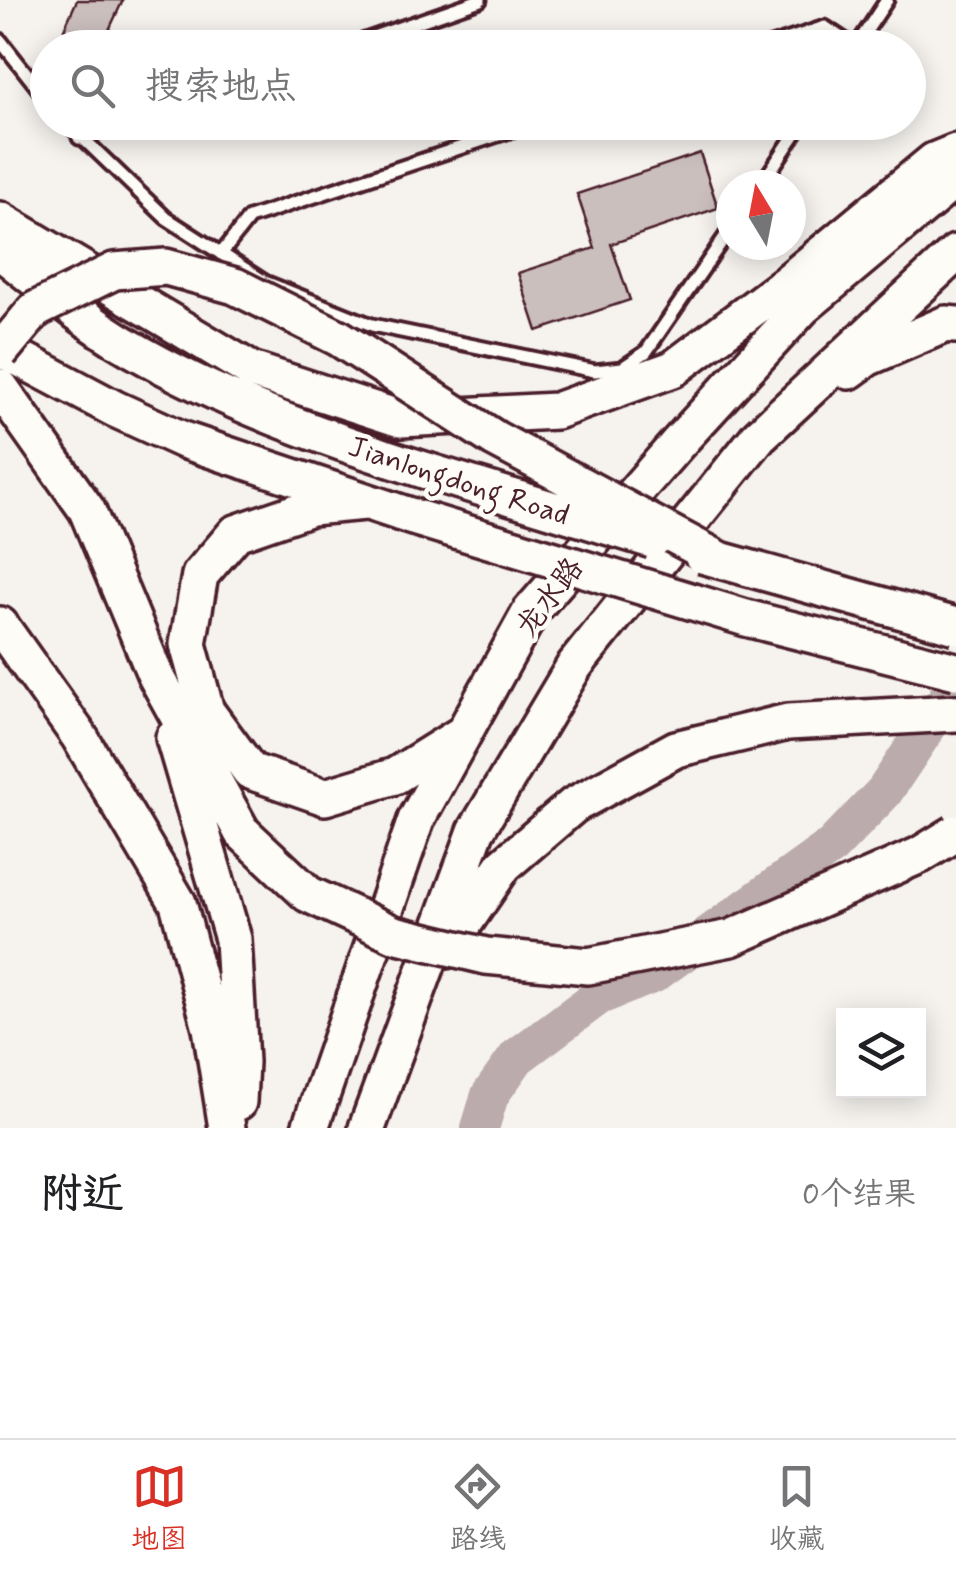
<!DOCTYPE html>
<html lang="zh">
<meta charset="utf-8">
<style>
body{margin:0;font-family:Mynerve,"LXGW WenKai TC",sans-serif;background:#f2f2f2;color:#202124}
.controls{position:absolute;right:30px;bottom:30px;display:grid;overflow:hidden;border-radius:0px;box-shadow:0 5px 25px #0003}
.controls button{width:90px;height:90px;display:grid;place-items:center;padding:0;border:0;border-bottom:2px solid #e0e0e0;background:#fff;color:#202124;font:50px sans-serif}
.compass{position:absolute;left:716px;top:170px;width:90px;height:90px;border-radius:50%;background:#fff;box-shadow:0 5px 25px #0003;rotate:350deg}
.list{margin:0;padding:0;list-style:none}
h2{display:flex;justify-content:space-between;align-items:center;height:130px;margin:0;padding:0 40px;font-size:42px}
h2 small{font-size:32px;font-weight:400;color:#757577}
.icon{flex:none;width:55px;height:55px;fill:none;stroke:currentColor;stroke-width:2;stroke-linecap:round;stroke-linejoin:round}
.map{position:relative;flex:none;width:956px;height:1128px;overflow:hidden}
.search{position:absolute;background:#fff;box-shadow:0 5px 25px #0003;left:30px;right:30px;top:30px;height:110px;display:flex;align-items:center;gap:25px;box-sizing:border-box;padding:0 35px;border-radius:55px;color:#757577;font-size:38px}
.sheet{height:310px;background:#fff}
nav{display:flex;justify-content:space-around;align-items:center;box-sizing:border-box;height:140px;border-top:2px solid #e0e0e0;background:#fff;font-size:28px;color:#757577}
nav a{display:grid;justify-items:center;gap:5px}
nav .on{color:#d93025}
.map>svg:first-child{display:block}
</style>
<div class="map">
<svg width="956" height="1128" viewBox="0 0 956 1128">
<rect width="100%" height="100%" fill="#f6f3ef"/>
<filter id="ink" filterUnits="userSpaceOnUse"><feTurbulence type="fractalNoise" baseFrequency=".01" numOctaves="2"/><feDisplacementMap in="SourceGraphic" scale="20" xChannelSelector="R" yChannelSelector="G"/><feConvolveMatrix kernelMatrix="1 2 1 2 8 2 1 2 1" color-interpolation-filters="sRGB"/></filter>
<g filter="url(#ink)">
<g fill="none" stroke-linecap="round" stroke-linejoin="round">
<path stroke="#bbabac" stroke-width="38" d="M 480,1128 L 490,1095 L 517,1057 L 599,996 L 654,974 L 832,846 L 884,792 L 956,684"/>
</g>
<path fill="#cbbfbe" stroke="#4a1f2b" stroke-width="2.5" d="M 77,0 L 123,0 L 102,45 L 64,29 Z
M 700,153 L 718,208 L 611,244 L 630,300 L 537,331 L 518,273 L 595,248 L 577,194 Z"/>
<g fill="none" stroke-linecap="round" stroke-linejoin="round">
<defs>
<path id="lane" d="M 0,40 L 48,101
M 342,48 L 480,0
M 762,48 L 825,27 L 855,47
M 855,48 L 887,0
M 66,122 L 166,218 L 265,282 L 372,325 L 595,371 L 622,368 L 646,352 L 731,228
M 79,138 L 125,122
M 761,185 L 803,122
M 221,254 L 249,218 L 537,122"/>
<path id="primary" d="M 0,220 L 251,370 L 401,419 L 556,411 L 673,369 L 788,282 L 934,161 L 956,152
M 0,251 C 42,284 83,320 129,347 C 223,402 324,438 427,471
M 0,348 L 115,409 L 183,440 L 413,517
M 849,371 L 867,358 L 946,324 L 956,325
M 0,387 L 87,510 L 155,674 L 242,832
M 365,502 L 311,507 L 236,533 L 200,575 L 188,644 L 206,711 L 250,771 L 325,797 L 395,776 L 459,736
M 0,625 L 79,736 L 178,903 L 211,1028 L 227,1128
M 174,738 L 233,939 L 240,1062 L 238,1102
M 446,950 L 504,865 L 574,805 L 676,749 L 788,722 L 956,713
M 310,1128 L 416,820 L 531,611 L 679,442 L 803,307 L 956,179
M 367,1128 L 476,831 L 575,665 L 759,436 L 956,253"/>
</defs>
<use href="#lane" stroke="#4a1f2b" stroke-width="19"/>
<use href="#primary" stroke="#4a1f2b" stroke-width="42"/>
<use href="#lane" stroke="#fdfcf7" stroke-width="11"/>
<use href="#primary" stroke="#fdfcf7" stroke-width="35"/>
<defs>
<path id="primary-bridge" d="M 0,352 L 35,310 L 114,271 L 166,267 L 235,286 L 339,338 L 495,439 L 724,562
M 427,471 L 652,540
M 413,517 L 746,618 L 956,671
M 702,555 L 956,626
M 242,832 L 308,894 L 394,934 L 486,956 L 588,966 L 731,938 L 920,855 L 956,833"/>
</defs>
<use href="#primary-bridge" stroke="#4a1f2b" stroke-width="42" stroke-linecap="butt"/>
<use href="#primary-bridge" stroke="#fdfcf7" stroke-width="35"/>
</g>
</g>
<g text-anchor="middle" stroke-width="9" stroke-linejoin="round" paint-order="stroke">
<g font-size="30" fill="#4a1f2b" stroke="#fdfcf7">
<text transform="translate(459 480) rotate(18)" y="10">Jianlongdong Road</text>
<text transform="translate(549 597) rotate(-53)" y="10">龙水路</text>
</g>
</g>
</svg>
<div class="controls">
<button><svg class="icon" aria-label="layers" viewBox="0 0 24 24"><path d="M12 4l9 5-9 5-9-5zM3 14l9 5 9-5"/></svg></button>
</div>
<svg class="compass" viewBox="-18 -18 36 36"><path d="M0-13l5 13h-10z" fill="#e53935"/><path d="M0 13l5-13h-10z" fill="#757577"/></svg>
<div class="search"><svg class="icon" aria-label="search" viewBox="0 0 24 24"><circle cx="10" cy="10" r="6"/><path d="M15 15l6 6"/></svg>搜索地点</div>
</div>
<section class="sheet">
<h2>附近<small>0个结果</small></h2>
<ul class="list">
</ul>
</section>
<nav>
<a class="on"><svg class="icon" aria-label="map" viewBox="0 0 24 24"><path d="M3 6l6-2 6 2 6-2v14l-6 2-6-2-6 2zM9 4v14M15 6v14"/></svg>地图</a>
<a><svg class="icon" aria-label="directions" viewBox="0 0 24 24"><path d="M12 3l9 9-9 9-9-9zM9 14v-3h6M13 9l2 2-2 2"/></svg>路线</a>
<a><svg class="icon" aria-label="saved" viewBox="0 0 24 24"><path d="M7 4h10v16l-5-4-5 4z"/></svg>收藏</a>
</nav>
